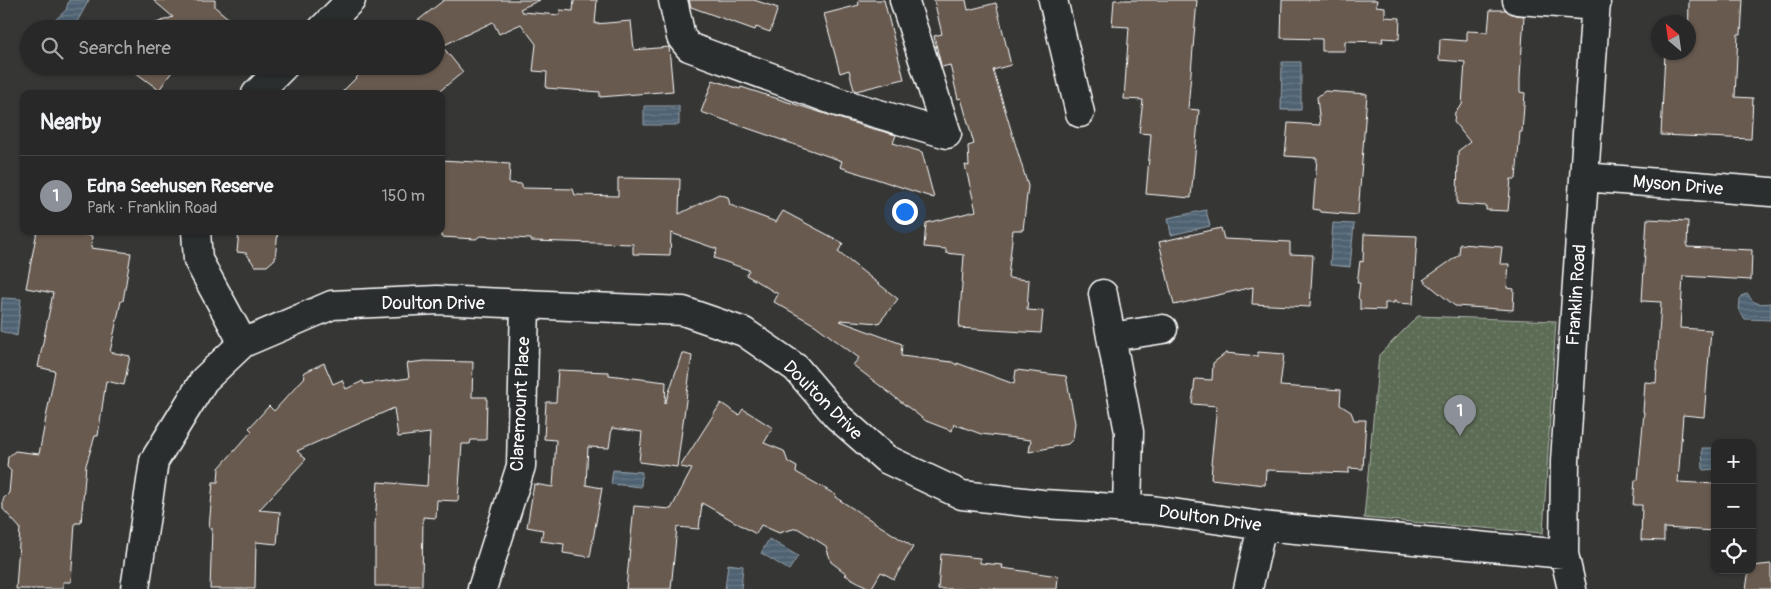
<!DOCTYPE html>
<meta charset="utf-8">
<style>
body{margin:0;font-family:Pangolin,sans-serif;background:#303030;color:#f1f3f6}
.controls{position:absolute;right:15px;bottom:15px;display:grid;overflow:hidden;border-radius:10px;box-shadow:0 1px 4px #0004}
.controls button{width:45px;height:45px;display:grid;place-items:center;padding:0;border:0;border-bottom:1px solid #444445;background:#282828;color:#f1f3f6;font:25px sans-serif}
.compass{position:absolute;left:1651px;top:15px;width:45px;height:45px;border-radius:50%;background:#282828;box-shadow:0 1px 4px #0004;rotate:331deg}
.you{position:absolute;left:904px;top:211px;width:18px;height:18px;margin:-12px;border:4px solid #fff;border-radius:50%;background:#1a73e8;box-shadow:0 0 0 8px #1a73e833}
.badge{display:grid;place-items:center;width:32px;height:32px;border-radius:50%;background:#8c9099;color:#fff;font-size:16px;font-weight:700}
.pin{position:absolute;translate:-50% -41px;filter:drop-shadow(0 1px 2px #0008)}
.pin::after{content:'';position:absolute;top:26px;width:18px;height:15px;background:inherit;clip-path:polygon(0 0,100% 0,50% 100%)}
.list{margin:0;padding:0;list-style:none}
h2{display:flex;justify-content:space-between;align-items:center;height:65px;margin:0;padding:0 20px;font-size:21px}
h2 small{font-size:16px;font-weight:400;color:#a5a6a8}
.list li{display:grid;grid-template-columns:32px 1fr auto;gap:15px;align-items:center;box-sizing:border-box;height:80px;padding:0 20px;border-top:1px solid #444445}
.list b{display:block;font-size:19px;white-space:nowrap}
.list p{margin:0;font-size:16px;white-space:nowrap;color:#a5a6a8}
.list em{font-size:16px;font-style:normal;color:#a5a6a8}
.icon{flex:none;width:28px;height:28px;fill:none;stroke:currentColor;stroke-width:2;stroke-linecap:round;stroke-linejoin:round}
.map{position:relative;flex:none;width:1771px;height:589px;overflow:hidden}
.search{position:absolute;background:#282828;box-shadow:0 1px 4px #0004;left:20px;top:20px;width:425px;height:55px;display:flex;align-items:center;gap:12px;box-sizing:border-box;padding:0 18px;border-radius:28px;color:#a5a6a8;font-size:19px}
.panel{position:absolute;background:#282828;box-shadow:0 1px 4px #0004;left:20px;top:90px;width:425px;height:145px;border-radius:10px}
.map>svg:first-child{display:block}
</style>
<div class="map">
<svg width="1771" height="589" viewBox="0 0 1771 589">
<defs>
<pattern id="park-dots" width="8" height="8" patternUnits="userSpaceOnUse" patternTransform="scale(1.25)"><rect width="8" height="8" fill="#5c6c55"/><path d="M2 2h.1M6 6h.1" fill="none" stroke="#74826e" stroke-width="1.8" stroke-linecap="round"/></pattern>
<pattern id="water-rules" width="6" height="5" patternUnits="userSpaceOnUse" patternTransform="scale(1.25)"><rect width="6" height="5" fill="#4f6272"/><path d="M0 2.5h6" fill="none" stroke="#697a87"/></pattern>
</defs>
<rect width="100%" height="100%" fill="#363635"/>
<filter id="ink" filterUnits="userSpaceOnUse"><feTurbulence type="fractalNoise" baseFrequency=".02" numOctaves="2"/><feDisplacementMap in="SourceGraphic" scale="10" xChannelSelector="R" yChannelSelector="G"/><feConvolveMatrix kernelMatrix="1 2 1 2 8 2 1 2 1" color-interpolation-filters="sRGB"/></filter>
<g filter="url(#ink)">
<path fill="url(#park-dots)" stroke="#aeb6aa" d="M 1418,316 L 1556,321 L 1543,533 L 1364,518 L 1379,355 Z"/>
<path fill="url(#water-rules)" stroke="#95a1aa" d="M 69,0 L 89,0 L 73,29 L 62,29 L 52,23 L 66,10 Z
M 1282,62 L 1301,62 L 1301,110 L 1281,110 Z
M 644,106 L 679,106 L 679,125 L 644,125 Z
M 1206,210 L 1210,226 L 1171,235 L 1168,218 Z
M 1333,223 L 1354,224 L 1350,267 L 1330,265 Z
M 1748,294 C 1753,305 1760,304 1771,303 L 1771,320 L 1745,319 L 1739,311 L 1740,299 L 1743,295 Z
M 2,298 L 21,299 L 17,336 L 0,331 Z
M 1702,448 L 1715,448 L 1715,469 L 1703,470 Z
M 613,470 L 642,472 L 641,487 L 611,484 Z
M 769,539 L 798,556 L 789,570 L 761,553 Z
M 728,564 L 743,566 L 741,589 L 725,589 Z"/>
<path fill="#685a50" stroke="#fff" d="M 153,0 L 215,0 L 215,7 L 241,29 L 139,29 L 173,17 Z
M 444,0 L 540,0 L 520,9 L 522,12 L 559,15 L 560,10 L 573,11 L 574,0 L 597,0 L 595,24 L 631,21 L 634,50 L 669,47 L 673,91 L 600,97 L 600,92 L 546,88 L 547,72 L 533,71 L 536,44 L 521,24 L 499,34 L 493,22 L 442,46 L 463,72 L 436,94 L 340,94 L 362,72 L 358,68 L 360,66 L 436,66 L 436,29 L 407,29 Z
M 689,0 L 754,0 L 778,8 L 770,32 L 756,27 L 755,30 L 691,7 Z
M 858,0 L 884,0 L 904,79 L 856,91 L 854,90 L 849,70 L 840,73 L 824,14 L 859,5 Z
M 934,0 L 966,0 L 968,10 L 996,3 L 1011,65 L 993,70 L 1028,186 L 1023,230 L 1013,230 L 1008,278 L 1029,280 L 1027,310 L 1043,311 L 1041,333 L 959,328 L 964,255 L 946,253 L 946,249 L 924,247 L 926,223 L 976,211 L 965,165 L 969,166 L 968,146 L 974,144 L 961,98 L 958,99 L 950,65 L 942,67 L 941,65 L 934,36 L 942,34 Z
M 1114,0 L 1197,0 L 1188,109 L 1199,110 L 1191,198 L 1146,194 L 1151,134 L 1139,133 L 1143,100 L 1124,99 L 1129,27 L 1112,26 Z
M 1282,0 L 1377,0 L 1376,6 L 1385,7 L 1385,17 L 1400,18 L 1399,39 L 1382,38 L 1383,42 L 1345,41 L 1345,51 L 1322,51 L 1322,39 L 1281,38 Z
M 1689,0 L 1743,0 L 1741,34 L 1738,34 L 1735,97 L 1753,98 L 1751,139 L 1661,135 L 1665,52 L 1688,52 Z
M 1490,10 L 1506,10 L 1515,15 L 1524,16 L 1520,78 L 1520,92 L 1525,93 L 1522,132 L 1520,132 L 1516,179 L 1511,179 L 1508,211 L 1486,210 L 1486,206 L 1457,204 L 1458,151 L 1470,142 L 1454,122 L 1455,112 L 1462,105 L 1465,62 L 1439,60 L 1440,39 L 1467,41 L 1467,31 L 1488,32 Z
M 127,66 L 176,66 L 159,90 Z
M 713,80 L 740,89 L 741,87 L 863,126 L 896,135 L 893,143 L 922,152 L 934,198 L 840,167 L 842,161 L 701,112 Z
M 1325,91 L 1367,94 L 1358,215 L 1320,212 L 1319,210 L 1313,209 L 1317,158 L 1285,156 L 1288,123 L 1320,125 L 1317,97 Z
M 441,160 L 510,164 L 509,183 L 522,184 L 522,188 L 573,189 L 575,195 L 618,196 L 618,178 L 680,179 L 679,214 L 719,194 L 728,197 L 730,205 L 776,222 L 783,211 L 843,243 L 838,252 L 898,299 L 879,323 L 840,320 L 840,321 L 902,344 L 901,356 L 952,362 L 957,365 L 957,363 L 1014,384 L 1016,370 L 1066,376 L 1075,423 L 1073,439 L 1068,444 L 1029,452 L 1031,440 L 981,434 L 954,424 L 952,431 L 926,421 L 853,365 L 859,358 L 815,325 L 774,302 L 778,294 L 746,275 L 749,270 L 714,258 L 717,249 L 671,233 L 670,255 L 633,254 L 633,244 L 531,241 L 531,239 L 480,236 L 476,239 L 441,237 Z
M 1647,219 L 1688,221 L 1687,247 L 1752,250 L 1751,280 L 1683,276 L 1680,328 L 1711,330 L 1704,417 L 1683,415 L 1678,482 L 1715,484 L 1715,531 L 1664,528 L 1664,541 L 1641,540 L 1642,505 L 1633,505 L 1635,480 L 1638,480 L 1644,412 L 1643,412 L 1645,382 L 1656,383 L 1661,302 L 1642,301 Z
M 1221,228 L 1224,239 L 1290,242 L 1290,254 L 1313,255 L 1310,307 L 1252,304 L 1253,287 L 1174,305 L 1159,242 Z
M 37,231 L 57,231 L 92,236 L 91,248 L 131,253 L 123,301 L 121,301 L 110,352 L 130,356 L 124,385 L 106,381 L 98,436 L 95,436 L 86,465 L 81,523 L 75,523 L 71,582 L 63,582 L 63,589 L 16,589 L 20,528 L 3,509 L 3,499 L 9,493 L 11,471 L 7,467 L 8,457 L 15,451 L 39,454 L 55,371 L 38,367 L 53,293 L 26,288 Z
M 239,231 L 278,231 L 275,259 L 267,266 L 255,266 L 246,253 L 237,252 Z
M 1364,234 L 1417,236 L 1413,304 L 1396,303 L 1396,301 L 1394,301 L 1394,303 L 1385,303 L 1385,310 L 1360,309 L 1360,300 L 1358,298 L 1360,283 L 1357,283 L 1360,261 L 1363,262 Z
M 1460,244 L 1502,247 L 1500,264 L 1509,264 L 1507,288 L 1514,289 L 1513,310 L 1455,306 L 1423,280 L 1459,255 Z
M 1258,352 L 1284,354 L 1280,386 L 1341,390 L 1340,405 L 1351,412 L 1354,420 L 1366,420 L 1363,469 L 1349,468 L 1349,473 L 1266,470 L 1265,485 L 1211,479 L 1212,464 L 1211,464 L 1217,406 L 1192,404 L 1195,379 L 1212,380 L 1213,363 L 1226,353 L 1258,356 Z
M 682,353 L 692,356 L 677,467 L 639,462 L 642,432 L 612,428 L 609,448 L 588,447 L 586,485 L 602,488 L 590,557 L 563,553 L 564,544 L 541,541 L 543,530 L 527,527 L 534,484 L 553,487 L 556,440 L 544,439 L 546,402 L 556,402 L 558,370 L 609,372 L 609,375 L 666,382 L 665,404 Z
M 425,361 L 473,362 L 472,397 L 487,397 L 486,440 L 471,440 L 470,444 L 462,444 L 458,501 L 437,500 L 436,518 L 423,517 L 422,586 L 375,586 L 375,524 L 378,482 L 427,486 L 430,433 L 398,437 L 394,408 L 297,451 L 306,459 L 259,510 L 280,512 L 277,544 L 256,542 L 255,589 L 210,589 L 212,528 L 209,528 L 213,482 L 218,482 L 219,468 L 252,431 L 249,428 L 269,406 L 274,411 L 305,377 L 303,373 L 324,363 L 333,384 L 342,380 L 346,389 L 363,381 L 364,384 L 409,378 L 407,363 Z
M 721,403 L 739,415 L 743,409 L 773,428 L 764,443 L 784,451 L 788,462 L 797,467 L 796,472 L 836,495 L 835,497 L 913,547 L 894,579 L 881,572 L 871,589 L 845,575 L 847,574 L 831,562 L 826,546 L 797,528 L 779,533 L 761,525 L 756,534 L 702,503 L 699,529 L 677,527 L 671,589 L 626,589 L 634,506 L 671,509 L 692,469 L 680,467 Z
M 941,554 L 980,558 L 980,563 L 1003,565 L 1002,568 L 1058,576 L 1057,589 L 999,589 L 979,587 L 979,589 L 938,589 Z
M 1771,564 L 1771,589 L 1746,589 L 1749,570 L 1752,570 L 1752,566 Z"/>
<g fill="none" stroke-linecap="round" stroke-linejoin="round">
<defs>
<path id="minor" d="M 673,0 L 681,37 L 689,47 L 838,102 L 947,134 L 904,0
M 1053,0 L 1080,113
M 1517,0 L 1596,6
M 322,29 L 351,0
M 256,94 L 284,66
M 1584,177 L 1771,192
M 196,231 L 198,260 L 243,343
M 1103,294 L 1129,432 L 1127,509
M 1111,337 L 1163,329
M 135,589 L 154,461 L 204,380 L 243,343 L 332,305 L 437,300 L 683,311 L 744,332 L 796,368 L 837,416 L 886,459 L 962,495 L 1042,504 L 1152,510 L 1262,526 L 1564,554
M 482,589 L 521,466 L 525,304
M 1248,589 L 1262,526
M 1572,589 L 1564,554 L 1565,461 L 1596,0"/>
</defs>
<use href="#minor" stroke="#fff" stroke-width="31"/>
<use href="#minor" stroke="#2a2d2e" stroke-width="28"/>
</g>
</g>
<g text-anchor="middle" stroke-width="4.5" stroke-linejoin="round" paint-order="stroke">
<g font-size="18" fill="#fff" stroke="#2a2d2e">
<text transform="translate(1678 185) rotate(5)" y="6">Myson Drive</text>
<text transform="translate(1576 295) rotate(-86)" y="6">Franklin Road</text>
<text x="433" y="309">Doulton Drive</text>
<text transform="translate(823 400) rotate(45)" y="6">Doulton Drive</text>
<text transform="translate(520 404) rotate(-87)" y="6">Claremount Place</text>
<text transform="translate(1210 518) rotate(8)" y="6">Doulton Drive</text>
</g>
</g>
</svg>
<div class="controls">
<button>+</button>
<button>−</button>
<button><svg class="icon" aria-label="locate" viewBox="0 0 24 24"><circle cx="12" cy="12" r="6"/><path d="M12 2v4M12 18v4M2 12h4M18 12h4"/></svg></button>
</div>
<svg class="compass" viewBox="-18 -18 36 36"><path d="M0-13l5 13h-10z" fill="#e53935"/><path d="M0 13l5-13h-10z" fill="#a5a6a8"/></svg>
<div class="you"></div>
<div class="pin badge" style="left:1460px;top:436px">1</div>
<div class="search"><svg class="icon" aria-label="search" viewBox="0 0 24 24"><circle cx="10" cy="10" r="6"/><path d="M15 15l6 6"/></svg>Search here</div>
<section class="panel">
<h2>Nearby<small></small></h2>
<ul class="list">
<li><span class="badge">1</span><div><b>Edna Seehusen Reserve</b><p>Park · Franklin Road</p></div><em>150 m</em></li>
</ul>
</section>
</div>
